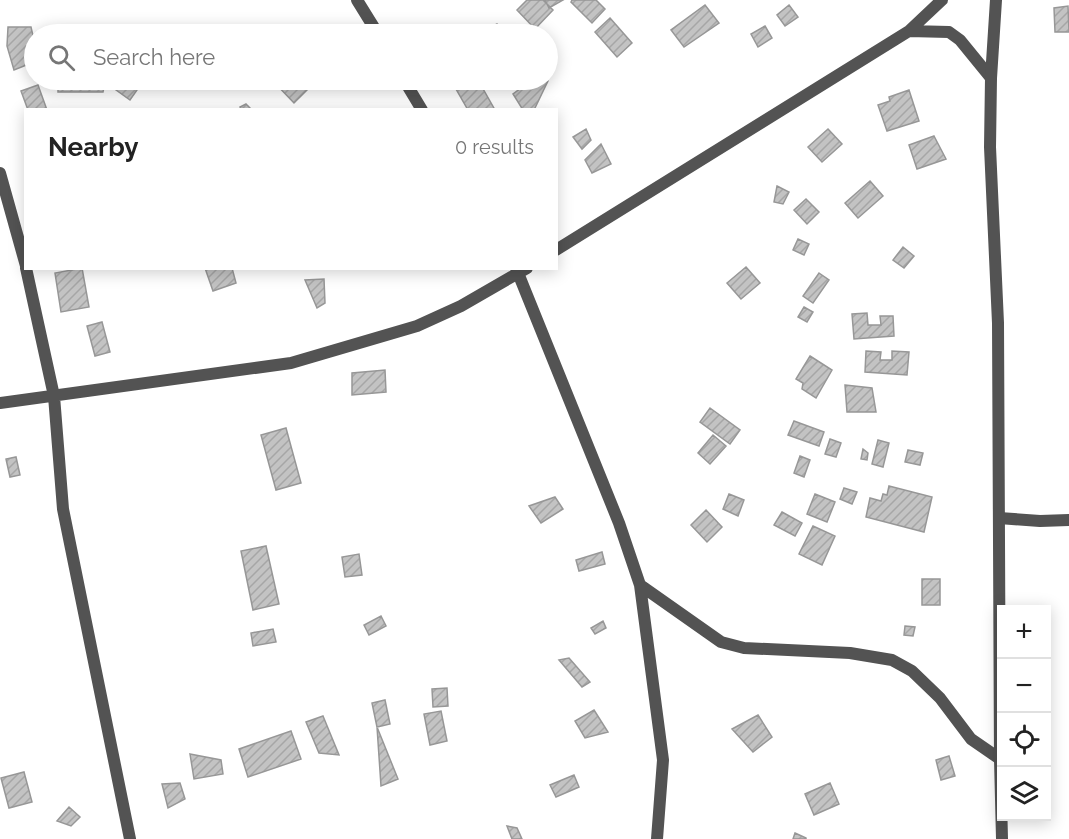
<!DOCTYPE html>
<meta charset="utf-8">
<style>
body{margin:0;font-family:Raleway,sans-serif;background:#f6f6f6;color:#222}
.controls{position:absolute;right:18px;bottom:18px;display:grid;overflow:hidden;border-radius:0px;box-shadow:0 3px 15px #0003}
.controls button{width:54px;height:54px;display:grid;place-items:center;padding:0;border:0;border-bottom:2px solid #e0e0e0;background:#fff;color:#222;font:30px sans-serif}
.list{margin:0;padding:0;list-style:none}
h2{display:flex;justify-content:space-between;align-items:center;height:78px;margin:0;padding:0 24px;font-size:26px}
h2 small{font-size:20px;font-weight:400;color:#767676}
.icon{flex:none;width:33px;height:33px;fill:none;stroke:currentColor;stroke-width:2;stroke-linecap:round;stroke-linejoin:round}
.map{position:relative;flex:none;width:1069px;height:839px;overflow:hidden}
.search{position:absolute;background:#fff;box-shadow:0 3px 15px #0003;left:24px;top:24px;width:534px;height:66px;display:flex;align-items:center;gap:15px;box-sizing:border-box;padding:0 21px;border-radius:33px;color:#767676;font-size:22px}
.panel{position:absolute;background:#fff;box-shadow:0 3px 15px #0003;left:24px;top:108px;width:534px;height:162px;border-radius:0px}
.map>svg:first-child{display:block}
</style>
<div class="map">
<svg width="1069" height="839" viewBox="0 0 1069 839">
<defs>
<pattern id="building-hatch" width="6" height="6" patternUnits="userSpaceOnUse" patternTransform="scale(1.5)"><rect width="6" height="6" fill="#c3c3c3"/><path d="M-1 1l2-2M0 6l6-6M5 7l2-2" fill="none" stroke="#a6a6a6"/></pattern>
</defs>
<rect width="100%" height="100%" fill="#fff"/>
<path fill="url(#building-hatch)" stroke="#979797" stroke-width="1.5" d="M 527,0 L 543,0 L 553,10 L 535,29 L 517,10 Z
M 545,0 L 563,0 L 549,8 Z
M 572,0 L 596,0 L 605,9 L 592,23 L 571,2 Z
M 705,5 L 719,23 L 684,47 L 671,30 Z
M 789,5 L 798,17 L 785,26 L 777,15 Z
M 1068,6 L 1069,32 L 1055,32 L 1054,8 Z
M 610,18 L 632,43 L 617,57 L 595,32 Z
M 497,24 L 502,34 L 476,34 Z
M 765,26 L 772,38 L 758,47 L 751,34 Z
M 8,27 L 31,27 L 34,40 L 34,62 L 14,70 L 7,46 Z
M 58,80 L 104,80 L 105,82 L 103,92 L 58,92 Z
M 106,80 L 144,80 L 130,100 L 105,82 Z
M 272,80 L 311,80 L 314,83 L 294,103 Z
M 472,80 L 478,80 L 495,110 L 468,110 L 456,89 Z
M 528,80 L 547,80 L 548,81 L 534,110 L 523,110 L 513,94 L 529,82 Z
M 38,85 L 47,110 L 28,110 L 21,91 Z
M 909,90 L 919,121 L 887,131 L 878,105 L 890,101 L 889,97 Z
M 246,104 L 252,110 L 242,110 L 240,107 Z
M 586,129 L 591,140 L 582,149 L 573,137 Z
M 828,129 L 842,144 L 822,162 L 808,147 Z
M 934,136 L 946,159 L 917,169 L 909,145 Z
M 601,144 L 611,164 L 592,173 L 585,160 Z
M 870,181 L 883,196 L 858,218 L 845,203 Z
M 777,186 L 789,192 L 783,204 L 774,202 Z
M 806,199 L 819,212 L 807,224 L 794,210 Z
M 798,239 L 809,244 L 804,255 L 793,250 Z
M 903,247 L 914,256 L 904,268 L 893,260 Z
M 746,267 L 760,283 L 741,299 L 727,283 Z
M 82,268 L 89,307 L 61,312 L 55,273 Z
M 205,268 L 232,268 L 236,283 L 213,291 Z
M 819,273 L 829,280 L 813,303 L 803,296 Z
M 324,279 L 325,303 L 317,308 L 305,280 Z
M 804,307 L 813,312 L 807,322 L 798,317 Z
M 867,313 L 868,325 L 881,325 L 880,316 L 893,316 L 894,336 L 854,339 L 852,314 Z
M 102,322 L 110,352 L 95,356 L 87,326 Z
M 866,351 L 881,352 L 880,360 L 892,360 L 892,351 L 909,352 L 907,375 L 865,372 Z
M 810,356 L 832,370 L 816,398 L 802,389 L 803,383 L 796,379 Z
M 385,370 L 386,392 L 352,395 L 352,373 Z
M 845,385 L 872,388 L 876,412 L 847,412 Z
M 710,408 L 740,430 L 730,444 L 700,422 Z
M 794,421 L 824,432 L 819,446 L 788,435 Z
M 286,428 L 301,483 L 276,490 L 261,435 Z
M 713,435 L 726,446 L 710,464 L 698,453 Z
M 830,439 L 841,443 L 836,457 L 825,454 Z
M 878,440 L 889,443 L 883,467 L 872,464 Z
M 863,449 L 868,453 L 867,460 L 861,459 Z
M 908,450 L 923,453 L 920,465 L 905,462 Z
M 800,456 L 810,460 L 804,477 L 794,473 Z
M 16,457 L 20,475 L 10,477 L 6,459 Z
M 889,486 L 932,497 L 924,532 L 866,517 L 870,498 L 881,501 L 883,494 L 887,495 Z
M 844,488 L 857,492 L 852,504 L 840,499 Z
M 729,494 L 744,500 L 738,516 L 723,509 Z
M 815,494 L 835,502 L 827,522 L 807,514 Z
M 555,497 L 563,509 L 541,523 L 529,506 Z
M 706,510 L 722,527 L 707,542 L 691,525 Z
M 782,512 L 802,523 L 795,536 L 774,525 Z
M 813,526 L 835,536 L 822,565 L 799,554 Z
M 266,546 L 279,604 L 253,610 L 241,551 Z
M 602,552 L 605,564 L 579,571 L 576,560 Z
M 359,554 L 362,575 L 345,577 L 342,557 Z
M 922,579 L 940,579 L 940,605 L 922,605 Z
M 381,616 L 386,626 L 369,635 L 364,625 Z
M 603,621 L 606,628 L 595,634 L 591,628 Z
M 905,626 L 915,627 L 913,636 L 904,635 Z
M 273,629 L 276,642 L 253,646 L 251,633 Z
M 569,658 L 590,682 L 582,687 L 559,660 Z
M 447,688 L 448,706 L 433,707 L 432,689 Z
M 385,700 L 390,724 L 377,727 L 372,703 Z
M 594,710 L 608,732 L 585,738 L 575,721 Z
M 441,711 L 447,741 L 430,745 L 424,714 Z
M 758,715 L 772,737 L 753,752 L 732,729 Z
M 323,716 L 339,755 L 319,753 L 306,722 Z
M 377,727 L 398,779 L 381,786 Z
M 291,731 L 301,759 L 248,777 L 239,749 Z
M 190,754 L 221,760 L 223,774 L 194,779 Z
M 949,756 L 955,776 L 941,780 L 936,760 Z
M 24,772 L 32,802 L 9,808 L 1,778 Z
M 574,775 L 579,787 L 556,797 L 550,785 Z
M 180,783 L 185,799 L 168,808 L 162,784 Z
M 830,783 L 839,804 L 814,815 L 805,794 Z
M 69,807 L 80,817 L 71,826 L 57,821 Z
M 507,826 L 517,828 L 522,839 L 512,839 Z
M 795,833 L 806,838 L 806,839 L 793,839 Z"/>
<g fill="none" stroke-linecap="round" stroke-linejoin="round">
<path stroke="#535353" stroke-width="12" d="M 357,0 L 378,34
M 909,31 L 949,32 L 960,40 L 991,78
M 404,80 L 422,110
M 0,173 L 26,266
M 556,250 L 909,31 L 942,0
M 26,268 L 54,396 L 63,509 L 130,839
M 516,268 L 619,523 L 640,585 L 663,760 L 657,839
M 0,403 L 291,363 L 417,326 L 461,306 L 527,268
M 999,518 L 1040,521 L 1069,520
M 640,585 L 721,642 L 744,648 L 850,653 L 892,660 L 912,671 L 940,698 L 971,739 L 1000,759"/>
<path stroke="#535353" stroke-width="12" d="M 996,0 L 991,78 L 990,147 L 998,323 L 1000,759 L 1002,839"/>
</g>
</svg>
<div class="controls">
<button>+</button>
<button>−</button>
<button><svg class="icon" aria-label="locate" viewBox="0 0 24 24"><circle cx="12" cy="12" r="6"/><path d="M12 2v4M12 18v4M2 12h4M18 12h4"/></svg></button>
<button><svg class="icon" aria-label="layers" viewBox="0 0 24 24"><path d="M12 4l9 5-9 5-9-5zM3 14l9 5 9-5"/></svg></button>
</div>
<div class="search"><svg class="icon" aria-label="search" viewBox="0 0 24 24"><circle cx="10" cy="10" r="6"/><path d="M15 15l6 6"/></svg>Search here</div>
<section class="panel">
<h2>Nearby<small>0 results</small></h2>
<ul class="list">
</ul>
</section>
</div>
